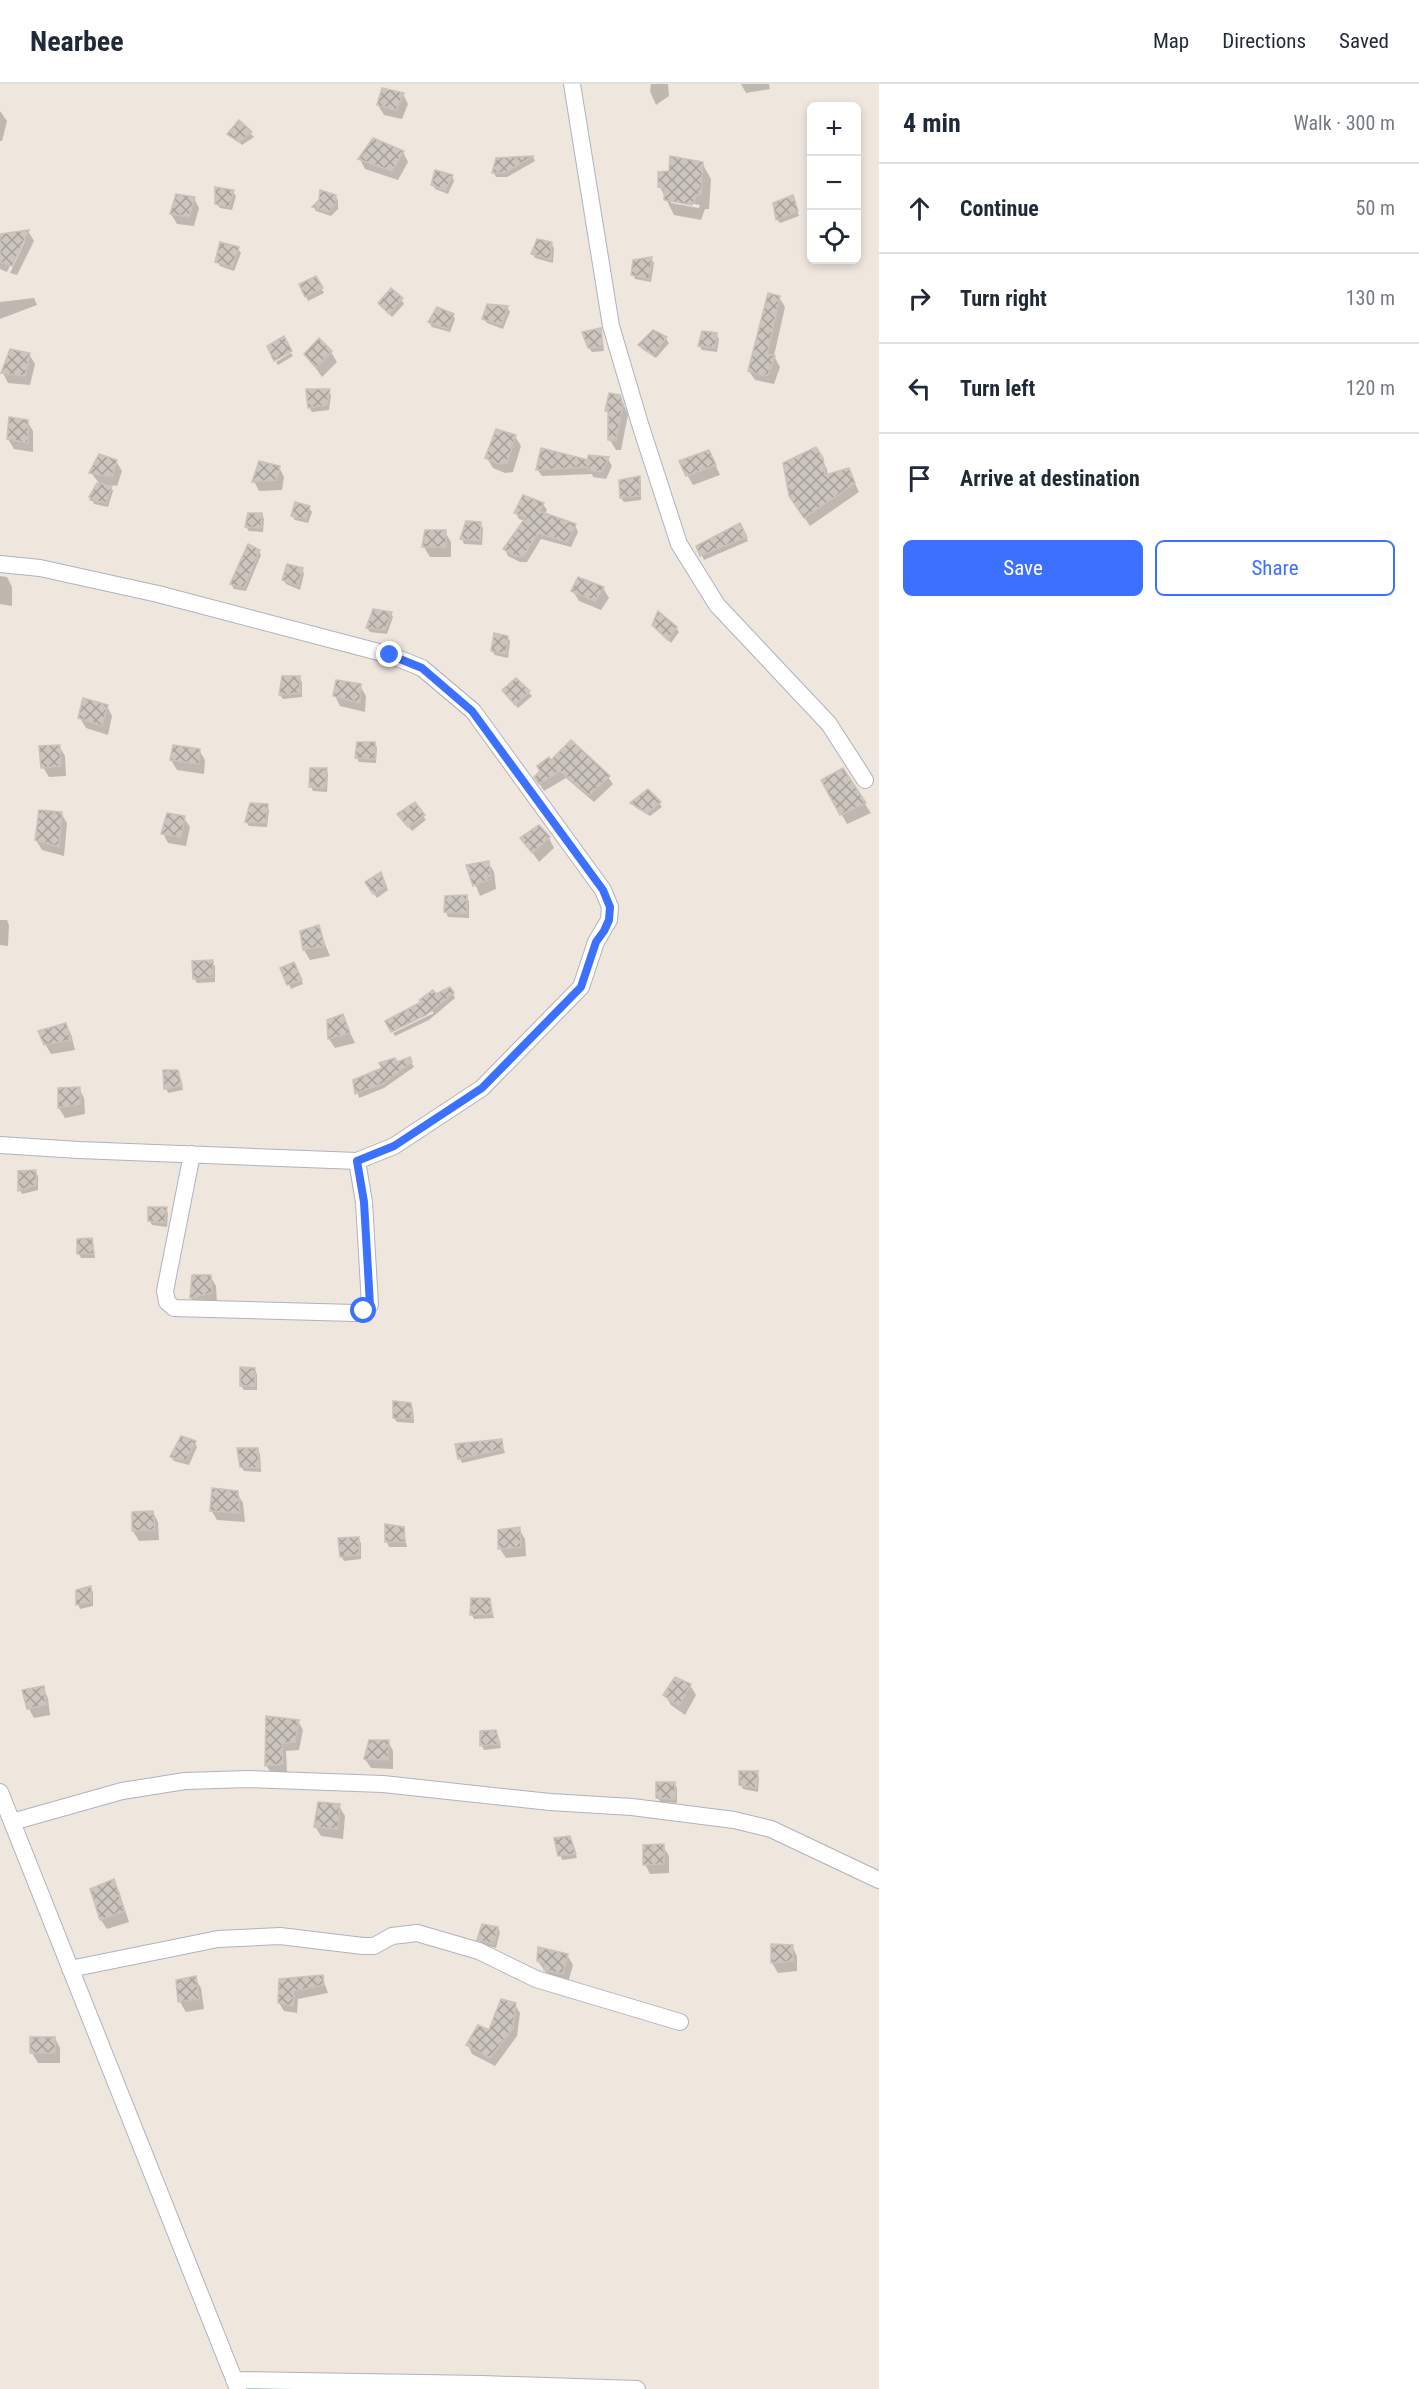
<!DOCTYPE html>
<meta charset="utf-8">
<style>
body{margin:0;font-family:"Roboto Condensed",sans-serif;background:#f2f2f3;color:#1f2937}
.controls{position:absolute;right:18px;top:18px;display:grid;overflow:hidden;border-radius:9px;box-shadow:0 3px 9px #0003}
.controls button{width:54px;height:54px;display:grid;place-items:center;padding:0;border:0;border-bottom:2px solid #e0e1e3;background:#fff;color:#1f2937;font:30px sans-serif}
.stop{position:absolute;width:18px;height:18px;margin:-14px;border:4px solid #3c71ff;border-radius:50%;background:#fff}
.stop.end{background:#3c71ff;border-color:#fff;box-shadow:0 2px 6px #0008}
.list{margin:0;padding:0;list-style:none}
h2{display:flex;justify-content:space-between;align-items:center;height:78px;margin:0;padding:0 24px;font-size:26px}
h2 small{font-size:20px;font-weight:400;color:#747a83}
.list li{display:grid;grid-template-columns:39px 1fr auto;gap:18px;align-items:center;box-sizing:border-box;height:90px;padding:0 24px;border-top:2px solid #e0e1e3}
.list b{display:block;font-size:22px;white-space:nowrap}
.list em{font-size:20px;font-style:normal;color:#747a83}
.actions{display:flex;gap:12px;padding:18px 24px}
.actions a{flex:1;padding:14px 0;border:2px solid #3c71ff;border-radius:9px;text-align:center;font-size:21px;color:#3c71ff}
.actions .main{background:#3c71ff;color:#fff}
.icon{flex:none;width:33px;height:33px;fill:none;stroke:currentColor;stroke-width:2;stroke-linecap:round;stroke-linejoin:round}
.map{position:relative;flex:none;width:879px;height:2305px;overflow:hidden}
header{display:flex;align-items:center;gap:36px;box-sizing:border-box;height:84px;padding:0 30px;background:#fff;border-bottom:2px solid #e0e1e3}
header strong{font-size:28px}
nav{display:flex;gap:33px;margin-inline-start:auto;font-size:21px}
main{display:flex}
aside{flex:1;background:#fff}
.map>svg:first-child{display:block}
</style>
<header>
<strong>Nearbee</strong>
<nav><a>Map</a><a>Directions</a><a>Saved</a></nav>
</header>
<main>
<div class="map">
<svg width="879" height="2305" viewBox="0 0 879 2305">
<defs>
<pattern id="building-cross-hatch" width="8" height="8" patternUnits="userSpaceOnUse" patternTransform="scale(1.5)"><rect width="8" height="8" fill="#cbc5bd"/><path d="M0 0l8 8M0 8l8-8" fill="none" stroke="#a5a09a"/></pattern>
</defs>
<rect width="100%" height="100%" fill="#efe6de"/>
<path fill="#0003" fill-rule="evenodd" d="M 651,0 L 668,0 L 669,12 L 656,21 L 650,7 Z
M 741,0 L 769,0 L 770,5 L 746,9 Z
M 403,10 L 408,20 L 402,35 L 384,31 L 378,21 Z
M 0,27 L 7,37 L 2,57 L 0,57 Z
M 239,38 L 254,53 L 242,61 L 229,50 Z
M 403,68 L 408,78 L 398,96 L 365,85 L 360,75 Z
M 533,73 L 535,77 L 507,93 L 496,93 L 494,89 L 498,75 Z
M 702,79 L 711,95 L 709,125 L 705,125 L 701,136 L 674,131 L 660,103 ZM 671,116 L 700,121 L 699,124 L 671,119 Z
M 452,92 L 454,97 L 448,110 L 435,105 L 433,101 Z
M 233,108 L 236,112 L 232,126 L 220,124 L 217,120 Z
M 335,112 L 338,116 L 338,125 L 331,132 L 316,127 L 314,123 Z
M 793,113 L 799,132 L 780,139 L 777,135 Z
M 194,114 L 199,124 L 194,142 L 177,140 L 171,130 Z
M 28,147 L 34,157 L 17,191 L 10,189 L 25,157 L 22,157 L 7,188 L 0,185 L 0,152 Z
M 551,160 L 554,164 L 553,179 L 535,174 L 533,170 Z
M 238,165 L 241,169 L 234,187 L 220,182 L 217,177 Z
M 651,175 L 654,179 L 651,198 L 635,195 L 633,190 Z
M 315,194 L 324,209 L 308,217 L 301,201 Z
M 779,213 L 785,223 L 774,272 L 780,283 L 774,300 L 755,296 L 749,287 Z
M 34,214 L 37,221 L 0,235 L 0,218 Z
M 401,215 L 404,220 L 392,233 L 379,219 Z
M 507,223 L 510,228 L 503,245 L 487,239 L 484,235 Z
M 453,231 L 455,235 L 450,248 L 432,243 L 429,238 Z
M 600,247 L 604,267 L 592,268 L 589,264 Z
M 653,248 L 666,255 L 669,259 L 656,274 L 642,265 L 640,261 Z
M 716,250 L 719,255 L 717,268 L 702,266 L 699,262 Z
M 319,256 L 331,268 L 337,278 L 322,293 L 306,270 Z
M 291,269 L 293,272 L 278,281 L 276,278 Z
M 29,270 L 35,280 L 30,301 L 8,299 L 3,289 Z
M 329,307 L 331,311 L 329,326 L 312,328 L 309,323 Z
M 620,312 L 628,331 L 621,366 L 616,366 L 610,356 L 610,331 L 607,327 Z
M 27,337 L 33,347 L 33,368 L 14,365 L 8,355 Z
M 515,352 L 521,362 L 513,388 L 505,389 L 493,384 L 487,374 Z
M 816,365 L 827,385 L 828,392 L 848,385 L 859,408 L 810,442 L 796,421 Z
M 608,375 L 612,382 L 606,395 L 593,393 L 592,390 L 542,392 L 537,385 Z
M 116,377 L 122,387 L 117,402 L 110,401 L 113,407 L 108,423 L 94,420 L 91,413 L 99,399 L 91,389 Z
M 714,378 L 720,391 L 693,401 L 687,391 Z
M 279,383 L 284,393 L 282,406 L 259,407 L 254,397 Z
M 639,394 L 641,398 L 641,416 L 624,418 L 621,414 Z
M 543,420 L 547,426 L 544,431 L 575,441 L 578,448 L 571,463 L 541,455 L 527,478 L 520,478 L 508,472 L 505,465 L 525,437 L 519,435 L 515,428 Z
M 309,424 L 312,428 L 308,439 L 295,436 L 292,432 Z
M 262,430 L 264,435 L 263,448 L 249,447 L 246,443 Z
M 467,438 L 480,440 L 483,444 L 482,461 L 464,460 L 462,455 Z
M 742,445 L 748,457 L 704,476 L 698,463 Z
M 426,448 L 445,448 L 451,458 L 451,473 L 430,473 L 424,463 Z
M 259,467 L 261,471 L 246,507 L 234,505 L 231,500 Z
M 302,485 L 304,490 L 300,506 L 286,500 L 284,496 Z
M 0,492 L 7,493 L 12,503 L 12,522 L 0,520 Z
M 603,504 L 609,514 L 601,526 L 579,517 L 573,507 Z
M 391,529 L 393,533 L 387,550 L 370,548 L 367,544 Z
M 654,541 L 676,544 L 679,548 L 671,559 Z
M 507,553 L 510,557 L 508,574 L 495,571 L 492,567 Z
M 283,593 L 299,593 L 302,598 L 302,613 L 283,615 L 280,611 Z
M 516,596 L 532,612 L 518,624 L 506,610 Z
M 360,602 L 366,612 L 365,628 L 340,622 L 335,612 Z
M 107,622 L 112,632 L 108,651 L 86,644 L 80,634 Z
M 375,659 L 377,664 L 376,679 L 359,678 L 357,673 Z
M 59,662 L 65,672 L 66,692 L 49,693 L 43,683 Z
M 199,666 L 205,676 L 204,690 L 177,686 L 171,676 Z
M 551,678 L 608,693 L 613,700 L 594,718 L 566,694 L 544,707 L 535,693 Z
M 326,685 L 328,690 L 327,708 L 313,707 L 311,703 Z
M 842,686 L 871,729 L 847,740 L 823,697 Z
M 632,719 L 659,719 L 662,723 L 650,732 L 635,723 Z
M 267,722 L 269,726 L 267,743 L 249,742 L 246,738 Z
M 61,729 L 67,739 L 64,772 L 42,766 L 36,756 Z
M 423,732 L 426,736 L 412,747 L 402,735 Z
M 184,734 L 190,743 L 186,762 L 168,759 L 163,749 Z
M 522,754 L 549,754 L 554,764 L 539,778 Z
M 488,778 L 494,788 L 496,805 L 480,812 L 468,782 Z
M 383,794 L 388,806 L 377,814 L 369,803 Z
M 466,813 L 469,817 L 469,834 L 448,833 L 446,828 Z
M 0,836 L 7,836 L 9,841 L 8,862 L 0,861 Z
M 318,843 L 330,872 L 310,876 L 304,866 L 302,848 Z
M 212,878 L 215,882 L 215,898 L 197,899 L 194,894 Z
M 296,884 L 303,900 L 291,905 L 282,885 Z
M 450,905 L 455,914 L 429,936 L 395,952 L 393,949 L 434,929 L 432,927 L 392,946 L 436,912 Z
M 342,932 L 355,959 L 335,964 L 329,955 L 328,937 Z
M 66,941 L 71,950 L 75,966 L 51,970 L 45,960 Z
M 409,975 L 414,983 L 384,1004 L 359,1014 L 354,997 Z
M 178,987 L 183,1006 L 168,1009 L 166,1004 Z
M 79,1004 L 84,1014 L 85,1030 L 65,1034 L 59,1024 L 59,1005 Z
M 35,1088 L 38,1092 L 38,1106 L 22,1110 L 20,1106 Z
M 166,1124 L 168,1129 L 167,1143 L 152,1141 L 149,1136 Z
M 92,1155 L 95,1174 L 81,1174 L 79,1170 Z
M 210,1192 L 216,1202 L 217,1219 L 197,1223 L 191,1214 Z
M 254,1285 L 257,1290 L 257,1306 L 244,1306 L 241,1302 Z
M 411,1320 L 413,1325 L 414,1339 L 397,1338 L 394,1334 Z
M 501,1357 L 505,1369 L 462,1379 L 460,1375 L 457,1361 Z
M 195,1359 L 197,1363 L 189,1381 L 174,1377 L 171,1372 Z
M 257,1366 L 260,1370 L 261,1388 L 244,1387 L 241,1383 Z
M 237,1409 L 243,1419 L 245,1438 L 217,1436 L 211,1426 Z
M 153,1428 L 158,1438 L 159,1456 L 139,1457 L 133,1447 L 133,1429 Z
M 387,1442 L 403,1445 L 407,1463 L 389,1463 L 387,1458 Z
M 519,1445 L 525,1455 L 526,1472 L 506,1474 L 500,1465 Z
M 358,1455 L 361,1459 L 361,1475 L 344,1477 L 341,1472 Z
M 91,1504 L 93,1508 L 93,1522 L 80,1525 L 78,1520 Z
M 489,1515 L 494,1534 L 474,1535 L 472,1531 Z
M 690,1601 L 696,1611 L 685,1631 L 671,1621 L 665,1611 Z
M 43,1604 L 48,1614 L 50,1631 L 34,1634 L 29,1625 Z
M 267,1633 L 298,1637 L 303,1646 L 299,1666 L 286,1667 L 287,1688 L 271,1689 L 266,1681 Z
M 496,1647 L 501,1664 L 484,1666 L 482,1662 Z
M 388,1657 L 393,1667 L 393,1685 L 371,1684 L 365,1675 Z
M 757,1688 L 759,1693 L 758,1708 L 743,1705 L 741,1701 Z
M 674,1699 L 677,1704 L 677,1719 L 660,1718 L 658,1714 Z
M 339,1722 L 345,1732 L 343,1755 L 321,1752 L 315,1742 Z
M 569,1753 L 577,1774 L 562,1776 L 556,1755 Z
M 663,1762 L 669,1772 L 669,1789 L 650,1790 L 645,1780 Z
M 114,1797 L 119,1807 L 129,1838 L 107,1845 L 101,1836 L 92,1805 Z
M 498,1844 L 500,1848 L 496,1864 L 481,1860 L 479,1855 Z
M 772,1862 L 792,1862 L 797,1872 L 797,1887 L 778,1889 L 772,1879 Z
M 567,1871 L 573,1881 L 568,1899 L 551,1896 L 538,1877 Z
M 322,1893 L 328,1909 L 298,1915 L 297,1929 L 284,1927 L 279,1919 L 280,1896 Z
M 195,1894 L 201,1904 L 204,1925 L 186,1928 L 180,1918 L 178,1897 Z
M 515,1921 L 520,1929 L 517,1952 L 495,1982 L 472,1970 L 468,1961 L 490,1948 Z
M 55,1954 L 60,1964 L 60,1979 L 38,1979 L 32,1969 Z"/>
<path fill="url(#building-cross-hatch)" stroke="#cbc2b8" stroke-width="1.5" d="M 382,4 L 404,9 L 396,26 L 377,21 Z
M 239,36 L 252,48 L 239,58 L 227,50 Z
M 373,54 L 404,67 L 392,87 L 358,75 Z
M 534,72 L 504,89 L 492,89 L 496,74 Z
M 670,72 L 703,78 L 701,110 L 697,111 L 692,121 L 664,116 L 665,104 L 658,103 L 658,88 L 669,87 Z
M 435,86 L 453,91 L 445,106 L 431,101 Z
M 215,103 L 234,106 L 229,123 L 215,120 Z
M 320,106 L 336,111 L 336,120 L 329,128 L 312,123 L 319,116 Z
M 176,110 L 195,113 L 189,133 L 170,130 Z
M 793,111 L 798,127 L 776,136 L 773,119 Z
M 29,146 L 12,182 L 0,178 L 0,150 Z
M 537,155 L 552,158 L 551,176 L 531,170 Z
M 220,158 L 239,163 L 232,183 L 215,178 Z
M 652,173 L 649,195 L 631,191 L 633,176 Z
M 316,192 L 323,204 L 305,213 L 299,200 Z
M 391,204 L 403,214 L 389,230 L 378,219 Z
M 768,209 L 780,212 L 767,270 L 775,272 L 768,291 L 761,291 L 748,287 Z
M 487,220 L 508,222 L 501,241 L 482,235 Z
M 437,223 L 454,230 L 447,245 L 428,238 Z
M 601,244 L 603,263 L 588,264 L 582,248 Z
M 653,246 L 667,253 L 653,271 L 638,261 Z
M 702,247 L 717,249 L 715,264 L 698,262 Z
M 284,252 L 292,267 L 274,277 L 267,262 Z
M 319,254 L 332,267 L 316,284 L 304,270 Z
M 10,265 L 30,269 L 25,292 L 1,289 Z
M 306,305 L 330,305 L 327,321 L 308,324 Z
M 609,309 L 620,311 L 623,320 L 616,357 L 608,356 L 608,327 L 605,327 Z
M 9,333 L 28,336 L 28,359 L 7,355 Z
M 496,345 L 516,351 L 507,379 L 498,380 L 485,374 Z
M 816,363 L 823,374 L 825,391 L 849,384 L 855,399 L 804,434 L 789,412 L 783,379 Z
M 541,364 L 588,376 L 588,371 L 609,373 L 602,388 L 588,386 L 588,383 L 536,386 Z
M 709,366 L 716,381 L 686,392 L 679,377 Z
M 99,370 L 117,376 L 112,393 L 89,389 Z
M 259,377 L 280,382 L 277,396 L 252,398 Z
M 640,392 L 640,412 L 620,414 L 619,396 Z
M 97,399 L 112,402 L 106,419 L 90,416 L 91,414 L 89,413 Z
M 523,411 L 544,419 L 539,427 L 576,440 L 567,458 L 538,449 L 524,472 L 515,472 L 503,465 L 526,433 L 514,429 Z
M 295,418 L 310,422 L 306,435 L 291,432 Z
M 248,429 L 262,429 L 261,444 L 245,443 Z
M 466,437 L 481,438 L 480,457 L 460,455 Z
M 740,439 L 747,453 L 700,472 L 696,462 Z
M 425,446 L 446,446 L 446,463 L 422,463 Z
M 248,460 L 260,466 L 244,504 L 230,500 Z
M 287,480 L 303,484 L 298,502 L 282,496 Z
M 578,493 L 604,503 L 595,517 L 571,507 Z
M 373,525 L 392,528 L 385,546 L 366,544 Z
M 658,527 L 677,543 L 668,556 L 652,541 Z
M 494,549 L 508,552 L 506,570 L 491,567 Z
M 282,592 L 300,592 L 300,609 L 279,611 Z
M 516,594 L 530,607 L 515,621 L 502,606 Z
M 336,596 L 361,600 L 360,619 L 333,612 Z
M 83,614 L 108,621 L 102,642 L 78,634 Z
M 571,656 L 610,692 L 589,711 L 560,687 L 539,700 L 534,693 L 540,687 L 537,682 L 549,673 L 551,676 Z
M 357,658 L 375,658 L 375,675 L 355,674 Z
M 60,661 L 61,682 L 41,684 L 39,662 Z
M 173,661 L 200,665 L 199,680 L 170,676 Z
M 310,684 L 327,684 L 325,704 L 309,703 Z
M 843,684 L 866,719 L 840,731 L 821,696 Z
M 648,705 L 661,718 L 647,729 L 630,719 Z
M 415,718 L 425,731 L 408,743 L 397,730 Z
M 250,719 L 268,720 L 266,739 L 245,738 Z
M 39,726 L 62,728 L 59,763 L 35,756 Z
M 167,729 L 185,732 L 181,753 L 161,750 Z
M 539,741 L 550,753 L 532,769 L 520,754 Z
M 489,777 L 491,795 L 473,802 L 466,781 Z
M 381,788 L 386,802 L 373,810 L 365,798 Z
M 467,811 L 467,830 L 444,828 L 445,812 Z
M 319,841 L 325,862 L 303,866 L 300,847 Z
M 213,876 L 213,893 L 193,895 L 192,877 Z
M 294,878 L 302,896 L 287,901 L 280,884 Z
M 450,903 L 454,909 L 426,931 L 391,948 L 385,937 L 421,918 L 419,916 L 433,906 L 436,910 Z
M 343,930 L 350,949 L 328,955 L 327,936 Z
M 66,939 L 71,956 L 44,961 L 38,947 Z
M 410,973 L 412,978 L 382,1000 L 355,1010 L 353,996 L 382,984 L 379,979 L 395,974 L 397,978 Z
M 163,986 L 178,986 L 182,1002 L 164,1005 Z
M 80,1003 L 80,1020 L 58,1024 L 58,1004 Z
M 36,1086 L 36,1101 L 18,1107 L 18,1087 Z
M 148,1123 L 167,1123 L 165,1139 L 148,1137 Z
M 92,1154 L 94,1170 L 77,1170 L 77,1155 Z
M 192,1191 L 211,1191 L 212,1209 L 190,1214 Z
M 240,1283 L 255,1284 L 255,1302 L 240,1302 Z
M 393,1317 L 411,1319 L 413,1335 L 393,1334 Z
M 181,1352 L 196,1357 L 186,1377 L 170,1373 Z
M 502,1355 L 503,1365 L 458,1375 L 455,1360 Z
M 237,1364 L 258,1364 L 259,1384 L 240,1383 Z
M 212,1404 L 238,1407 L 240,1429 L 210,1427 Z
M 153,1427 L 155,1446 L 132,1447 L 132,1428 Z
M 385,1440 L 404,1443 L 405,1458 L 385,1458 Z
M 520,1443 L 521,1463 L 498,1465 L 498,1446 Z
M 359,1453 L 359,1471 L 340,1473 L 338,1454 Z
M 91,1502 L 91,1518 L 76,1521 L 76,1506 Z
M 471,1514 L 490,1514 L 492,1530 L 470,1531 Z
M 675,1593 L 691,1600 L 679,1622 L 663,1611 Z
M 44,1602 L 46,1621 L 27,1625 L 22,1606 Z
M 266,1632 L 299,1636 L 295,1658 L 282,1659 L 283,1680 L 265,1682 Z
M 496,1646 L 500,1660 L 480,1662 L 480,1647 Z
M 369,1656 L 389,1656 L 388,1676 L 364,1675 Z
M 739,1687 L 758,1687 L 756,1704 L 739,1701 Z
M 656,1698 L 675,1698 L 675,1715 L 656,1714 Z
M 318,1718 L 340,1720 L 338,1745 L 314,1743 Z
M 570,1752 L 576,1770 L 558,1772 L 554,1754 Z
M 664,1760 L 664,1780 L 643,1781 L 643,1761 Z
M 114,1795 L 124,1827 L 100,1836 L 90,1805 Z
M 482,1840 L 498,1843 L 494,1860 L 477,1856 Z
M 771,1860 L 793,1861 L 793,1877 L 771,1879 Z
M 538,1863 L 568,1870 L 563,1890 L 544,1886 L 545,1880 L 537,1877 Z
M 323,1891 L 324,1901 L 294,1907 L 293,1922 L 278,1919 L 279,1895 Z
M 196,1892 L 199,1915 L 178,1918 L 176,1896 Z
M 501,1915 L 516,1919 L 513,1944 L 490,1974 L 466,1961 L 478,1941 L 489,1946 Z
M 30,1953 L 55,1953 L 55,1969 L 30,1969 Z"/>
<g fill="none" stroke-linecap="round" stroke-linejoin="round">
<defs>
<path id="minor" d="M 572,0 L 611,242 L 640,340 L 679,460 L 717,521 L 829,640 L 865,696
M 0,480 L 40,484 L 158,510 L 390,571 L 422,584 L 473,627 L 603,806 L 610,823 L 609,836 L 596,858 L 581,903 L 482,1004 L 394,1062 L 357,1077 L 79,1066 L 0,1061
M 192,1070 L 165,1207 L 167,1218 L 174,1224 L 355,1229 L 364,1227 L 370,1221 L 364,1118 L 357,1077
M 0,1708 L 238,2305
M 12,1738 L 122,1707 L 185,1697 L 248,1695 L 383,1700 L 550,1718 L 632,1723 L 734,1736 L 771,1745 L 879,1796
M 70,1885 L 218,1855 L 280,1852 L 363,1862 L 374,1862 L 392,1852 L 417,1849 L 479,1867 L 536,1895 L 680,1938
M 234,2296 L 482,2300 L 637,2305"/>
</defs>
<use href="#minor" stroke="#aeb3bd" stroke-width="18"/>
<use href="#minor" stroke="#fff" stroke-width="16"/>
</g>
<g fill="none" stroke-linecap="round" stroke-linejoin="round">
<path stroke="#3c71ff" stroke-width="8" d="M 364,1227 L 370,1221 L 364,1118 L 357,1077 L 394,1062 L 482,1004 L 581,903 L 596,858 L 604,847 L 609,836 L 610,823 L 603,806 L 472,627 L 422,584 L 390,571"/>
</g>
</svg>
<div class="controls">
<button>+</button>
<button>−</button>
<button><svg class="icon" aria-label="locate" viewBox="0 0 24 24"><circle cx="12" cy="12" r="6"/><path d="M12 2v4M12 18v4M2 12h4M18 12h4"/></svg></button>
</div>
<div class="stop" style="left:364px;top:1227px"></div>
<div class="stop end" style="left:390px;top:571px"></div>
</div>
<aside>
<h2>4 min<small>Walk · 300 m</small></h2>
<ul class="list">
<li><svg class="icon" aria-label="ahead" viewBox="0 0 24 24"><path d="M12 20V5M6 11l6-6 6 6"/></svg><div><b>Continue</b></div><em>50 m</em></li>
<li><svg class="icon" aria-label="right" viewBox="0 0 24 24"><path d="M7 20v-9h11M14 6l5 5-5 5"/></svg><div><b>Turn right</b></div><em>130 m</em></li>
<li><svg class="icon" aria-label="left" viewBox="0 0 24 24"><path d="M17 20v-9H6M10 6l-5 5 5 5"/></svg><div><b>Turn left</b></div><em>120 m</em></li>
<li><svg class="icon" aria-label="arrive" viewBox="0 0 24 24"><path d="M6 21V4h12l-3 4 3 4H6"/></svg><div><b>Arrive at destination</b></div></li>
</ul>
<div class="actions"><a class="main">Save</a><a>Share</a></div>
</aside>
</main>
